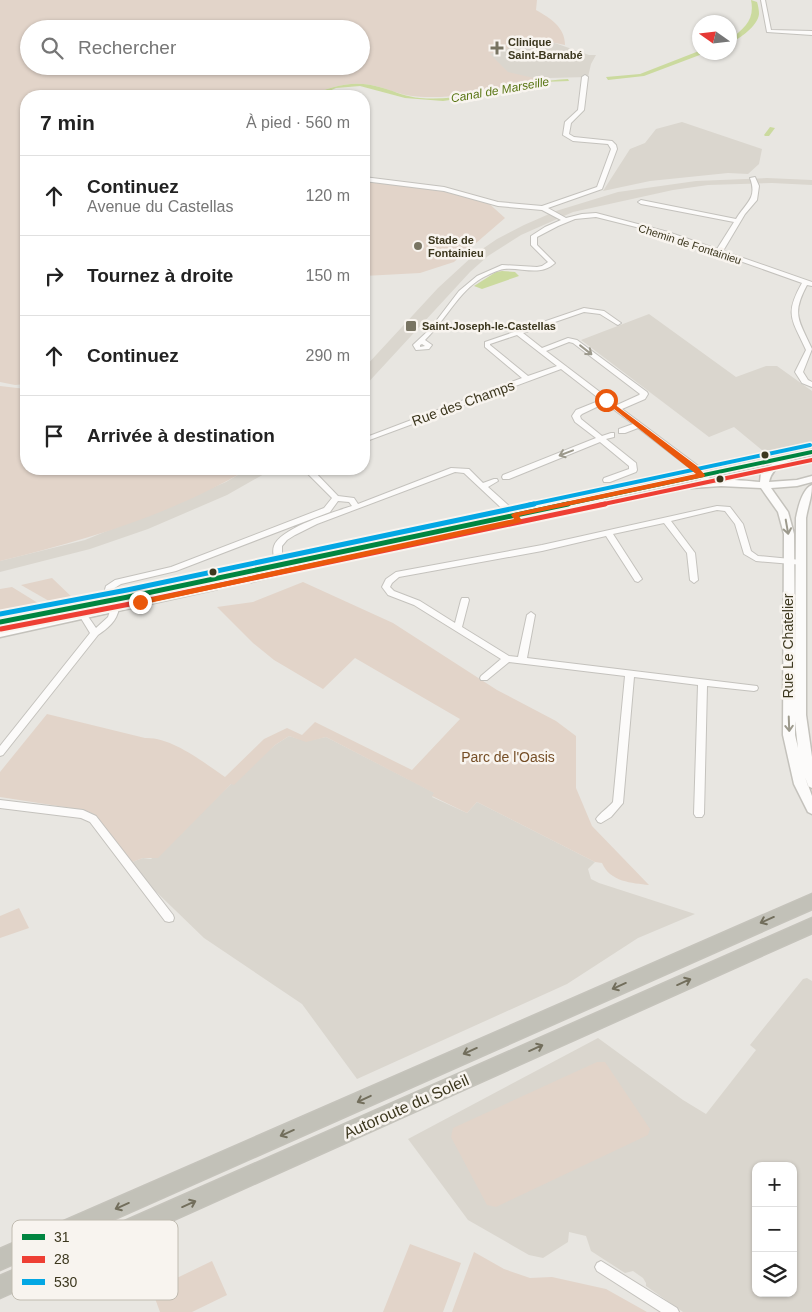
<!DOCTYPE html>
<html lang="fr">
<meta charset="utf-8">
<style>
body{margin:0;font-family:Helvetica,sans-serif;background:#f6f6f6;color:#222}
.controls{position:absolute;right:15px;bottom:15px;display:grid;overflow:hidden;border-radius:10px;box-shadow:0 1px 4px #0004}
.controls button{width:45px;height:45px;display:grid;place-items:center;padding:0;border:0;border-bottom:1px solid #e0e0e0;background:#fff;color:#222;font:25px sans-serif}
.compass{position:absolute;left:692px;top:15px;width:45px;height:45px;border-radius:50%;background:#fff;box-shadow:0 1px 4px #0004;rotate:284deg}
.stop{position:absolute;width:15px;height:15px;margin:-11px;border:4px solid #ea580c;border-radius:50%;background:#fff}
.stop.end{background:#ea580c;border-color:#fff;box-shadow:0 1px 5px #0008}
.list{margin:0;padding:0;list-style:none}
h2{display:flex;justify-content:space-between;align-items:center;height:65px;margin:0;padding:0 20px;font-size:21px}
h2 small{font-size:16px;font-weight:400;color:#767676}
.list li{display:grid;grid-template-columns:32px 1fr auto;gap:15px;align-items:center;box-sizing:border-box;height:80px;padding:0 20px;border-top:1px solid #e0e0e0}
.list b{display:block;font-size:19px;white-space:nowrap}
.list p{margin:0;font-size:16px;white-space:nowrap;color:#767676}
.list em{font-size:16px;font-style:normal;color:#767676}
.icon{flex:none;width:28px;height:28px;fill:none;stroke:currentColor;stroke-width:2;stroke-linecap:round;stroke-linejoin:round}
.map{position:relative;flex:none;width:812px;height:1312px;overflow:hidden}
.search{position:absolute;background:#fff;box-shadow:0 1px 4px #0004;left:20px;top:20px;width:350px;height:55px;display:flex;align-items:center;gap:12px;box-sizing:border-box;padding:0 18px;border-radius:28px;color:#767676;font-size:19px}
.panel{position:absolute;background:#fff;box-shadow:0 1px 4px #0004;left:20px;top:90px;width:350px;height:385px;border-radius:20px}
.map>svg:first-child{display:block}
</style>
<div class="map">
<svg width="812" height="1312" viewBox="0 0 812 1312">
<rect width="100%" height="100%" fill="#e8e6e1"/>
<path fill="#dad6ce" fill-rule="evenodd" d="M 440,12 L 532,35 L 589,55 L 596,55 L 591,64 L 588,77 L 548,78 L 494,89 Z
M 682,122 L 762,149 L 759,164 L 748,174 L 728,173 L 650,181 L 603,191 L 630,149 L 645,143 L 656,129 Z
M 767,178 L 812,180 L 812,185 L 772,183 L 708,185 L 673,190 L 573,212 L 521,235 L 488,256 L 470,272 L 364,387 L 364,368 L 438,288 L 475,254 L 497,239 L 524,225 L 556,211 L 618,192 L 696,181 Z
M 649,314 L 736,377 L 766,366 L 777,366 L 812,391 L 812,445 L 768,455 L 734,427 L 709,437 L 581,340 Z
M 248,469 L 273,469 L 227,495 L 148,529 L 90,549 L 0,572 L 0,561 L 85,540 L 226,482 Z
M 289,736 L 306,741 L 326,737 L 435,793 L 432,797 L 467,813 L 477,802 L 595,862 L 588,869 L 591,879 L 599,883 L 695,914 L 638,938 L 567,984 L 357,1079 L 302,1004 L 204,938 L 145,881 L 132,862 L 143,858 L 151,859 L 231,784 L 275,745 Z
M 807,978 L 812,981 L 812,1312 L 683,1312 L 646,1286 L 646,1283 L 643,1278 L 633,1271 L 625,1273 L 591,1251 L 586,1236 L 569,1232 L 568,1242 L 543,1258 L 529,1255 L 468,1220 L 408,1139 L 598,1038 L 683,1100 L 706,1114 L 756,1050 L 750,1045 L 803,979 ZM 756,1166 L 793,1166 L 793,1293 L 756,1293 Z"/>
<path fill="#e2d4c9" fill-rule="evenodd" d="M 0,0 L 537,0 L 536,10 C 550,18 565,27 565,45 L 545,41 L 516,46 L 490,54 L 508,72 L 538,79 C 501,89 463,98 425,97 C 410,97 397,93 383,88 C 356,79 334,85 309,96 L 26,96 L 26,384 L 15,385 L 0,382 ZM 29,29 L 361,29 L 361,66 L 29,66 Z
M 364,179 L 450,191 L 485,200 L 505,218 L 454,262 L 420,273 L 364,276 Z
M 0,386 L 26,389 L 26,469 L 248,469 C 168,516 89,539 0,561 Z
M 52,578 L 76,601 L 56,605 L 21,585 Z
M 303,582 L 393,623 L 497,690 L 556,721 L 576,736 L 576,788 L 592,826 L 649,885 C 632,883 610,882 602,863 L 595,862 L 477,802 L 467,813 L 432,796 L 434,793 L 326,737 L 306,742 L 289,736 L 275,745 L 234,785 L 231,784 L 158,858 L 143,858 L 132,862 L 94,814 L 84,810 L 0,797 L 0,772 L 47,714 L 145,738 C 172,737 203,762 225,777 L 264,739 L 287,728 L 302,735 L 315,722 L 412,770 L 460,719 L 355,658 L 323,689 L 274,660 L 253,643 L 217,607 L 253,602 Z
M 12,587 L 46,608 L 0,618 L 0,589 Z
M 19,908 L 29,928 L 0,938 L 0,916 Z
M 597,1062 L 605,1062 L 650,1129 L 648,1135 L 496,1207 L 487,1205 L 451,1137 L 453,1128 Z
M 410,1244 L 461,1263 L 443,1312 L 383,1312 Z
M 474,1252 L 504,1269 L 530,1278 L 552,1277 L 606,1289 L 647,1312 L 452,1312 Z
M 212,1261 L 227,1295 L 192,1312 L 160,1312 L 152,1290 Z"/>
<path fill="#cbda9e" d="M 751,0 L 757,2 C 758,5 759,10 759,14 C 758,26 739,39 730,43 L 730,39 C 745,28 755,19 751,0 Z
M 699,51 L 700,52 L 705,53 L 644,76 L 608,80 L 606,77 L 640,74 Z
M 568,79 L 569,81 L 543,82 L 499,93 L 443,101 L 405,98 L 360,86 L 336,88 L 318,96 L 309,96 C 334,85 356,79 383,88 C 396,92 407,97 420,98 C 471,102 519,81 568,79 Z
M 502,271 L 515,272 L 519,276 L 482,289 L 474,286 L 496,272 Z"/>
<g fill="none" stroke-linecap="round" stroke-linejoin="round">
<path fill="#cbda9e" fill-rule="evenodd" d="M 770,127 L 775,128 L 769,136 L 765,136 L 764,135 Z"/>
<defs>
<path id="street" d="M 761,0 L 765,0 L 771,30 L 812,31 L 812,35 L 767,32 Z
M 585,75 L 588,77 L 584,110 L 571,123 L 569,134 L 574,137 L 612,141 L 616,145 L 617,149 L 602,189 L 548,208 L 566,218 L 582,214 L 596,213 L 668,232 L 717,249 L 734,222 L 641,204 L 638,202 L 641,200 L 736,219 C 745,203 758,199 750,178 L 755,177 L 759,186 L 757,200 L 745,214 L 723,251 L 812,282 L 812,286 L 807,285 C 791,315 799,320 812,349 L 803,372 L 808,380 L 812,382 L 812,387 L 802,383 L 795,372 L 806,350 C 792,319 784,315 802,283 L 720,254 L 716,254 L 715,252 L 664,234 L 596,217 L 575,219 L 558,226 L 537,237 L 537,245 L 555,263 C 540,277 522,267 504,269 C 497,270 488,275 482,278 C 458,292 445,321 425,340 L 432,345 L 429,349 L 416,350 L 413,345 L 414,344 L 430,329 L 459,291 L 477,276 L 502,265 L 537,267 L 542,266 L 548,262 L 531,245 L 531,236 L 545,227 L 561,220 L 542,210 L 498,206 L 444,191 L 364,181 L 364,177 L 444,187 L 498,202 L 542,206 L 597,187 L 611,149 L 608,144 L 573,141 L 563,135 L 565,122 L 578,110 L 582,77 ZM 422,344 L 425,346 L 420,347 L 420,345 Z
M 584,308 L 604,311 L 621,323 L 618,325 L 616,324 L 600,314 L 584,312 L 523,333 L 542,348 L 568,338 L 577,340 L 647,392 L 648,394 L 645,399 L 622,409 L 697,465 L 711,480 L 712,482 L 711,484 L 705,484 L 691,469 L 638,428 L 625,433 L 619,433 L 619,429 L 633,424 L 605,403 L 582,414 L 580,416 L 581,419 L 602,436 L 611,433 L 614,433 L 614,437 L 606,439 L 636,463 L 637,470 L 636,472 L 610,482 L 604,482 L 603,480 L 604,478 L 629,469 L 629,466 L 600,442 L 509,479 L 503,479 L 502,477 L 503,475 L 596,438 L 575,422 L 572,416 L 576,410 L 601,400 L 561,369 L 364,442 L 364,438 L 522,378 L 485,347 L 485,342 ZM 517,335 L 557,366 L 528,376 L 490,345 L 490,344 ZM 569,342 L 573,343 L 640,394 L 639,395 L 617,405 L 546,351 Z
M 451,468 L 469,469 L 483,483 L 494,479 L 497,479 L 498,481 L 488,487 L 517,513 L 522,521 L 521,523 L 515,523 L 511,517 L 464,473 L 455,472 L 317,524 L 295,535 L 287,540 L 282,546 L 282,554 L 284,563 L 283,565 L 277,565 C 274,559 272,552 274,546 C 280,528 334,512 352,506 L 349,502 L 338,501 L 330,512 L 176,571 L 121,584 L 113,589 L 112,593 L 119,608 C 117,621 108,628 98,635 L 3,755 L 0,756 L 0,746 L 90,633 L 79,615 L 80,610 L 99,601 L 102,602 L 103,604 L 102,606 L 87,613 L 87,615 L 96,628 L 108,617 L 111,608 L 104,593 L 106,586 L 115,580 L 171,567 L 324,508 L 332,498 L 306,472 L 301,471 L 300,469 L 312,469 L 338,496 L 354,498 L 358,504 Z
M 717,506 L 730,507 L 743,524 L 751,551 L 758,556 L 801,560 L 805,563 L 804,565 L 756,561 L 744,554 L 735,524 L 725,511 L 717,510 L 671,521 L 695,553 L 698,580 L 694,583 L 690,580 L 687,553 L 664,523 L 613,534 L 642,579 L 638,582 L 635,581 L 606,536 L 542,551 L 399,577 L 392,583 L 390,587 L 394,591 L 420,601 L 455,623 L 461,600 L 462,598 L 468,598 L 469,600 L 462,627 L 509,656 L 518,657 L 527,615 L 531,612 L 535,615 L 527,658 L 757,686 L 758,688 L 757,690 L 754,691 L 707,686 L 704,814 L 702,817 L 696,817 L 694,814 L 698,685 L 634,677 L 623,803 L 611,817 L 601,823 L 598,822 L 596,819 C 600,813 608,808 613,802 L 625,676 L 509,662 L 487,680 L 481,680 L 480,678 L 481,676 L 501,659 L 414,605 L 388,595 L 382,587 L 386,579 L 396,572 L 542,545 Z
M 0,800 L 83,810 L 96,816 L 173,915 L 174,918 L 173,921 L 169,922 L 165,921 L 90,822 L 81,818 L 0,808 Z
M 601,1261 L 677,1308 L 679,1312 L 661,1312 L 597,1271 L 595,1267 L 597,1263 Z"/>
<path id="secondary" d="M 812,449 L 812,455 C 795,459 773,462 769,482 L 797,480 L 812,476 L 812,482 L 797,486 L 771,488 L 788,512 L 794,534 L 795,660 L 796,518 C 798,508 802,489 812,485 C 812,497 808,506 806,518 L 806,715 L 812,757 L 812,788 L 808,786 L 805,777 L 812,796 L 812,814 L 808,812 L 794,784 L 783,735 L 784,534 L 778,512 L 761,488 L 721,486 L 691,488 L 686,485 C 698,475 743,481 760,482 L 761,473 L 772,464 L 314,561 L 318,564 L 317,566 L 251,582 L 247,580 L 246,578 L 247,576 L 258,573 L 213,582 L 218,586 L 217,589 L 0,637 L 0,629 L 205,584 L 0,626 L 0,618 L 128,593 ZM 795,721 L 798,748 L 795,735 Z"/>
<path id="highway" d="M 812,894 L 812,909 L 0,1270 L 0,1249 Z
M 812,918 L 812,933 L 0,1298 L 0,1276 Z"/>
</defs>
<use href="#street" stroke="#c4c2bd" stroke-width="2"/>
<use href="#secondary" stroke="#c4c2bc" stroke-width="3"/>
<use href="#highway" stroke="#c5c3bb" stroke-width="3"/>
<use href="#street" fill="#fcfbfa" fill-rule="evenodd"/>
<use href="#secondary" fill="#fcfbfa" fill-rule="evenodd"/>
<use href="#highway" fill="#c2c1b8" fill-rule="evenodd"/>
<defs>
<path id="bus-1-far1" d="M 562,505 L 812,452"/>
<path id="bus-1" d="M 0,622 L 128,597 L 568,504"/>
<path id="bus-2-far1" d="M 599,505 L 812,460"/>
<path id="bus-2" d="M 1,629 L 130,604 L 605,504"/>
<path id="bus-3-far1" d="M 528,505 L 810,445"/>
<path id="bus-3" d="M 0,614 L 127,590 L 534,504"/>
</defs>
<use href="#bus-1-far1" stroke="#f8f4ef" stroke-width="7"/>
<use href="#bus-1" stroke="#f8f4ef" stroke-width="9"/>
<use href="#bus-2-far1" stroke="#f8f4ef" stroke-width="7"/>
<use href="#bus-2" stroke="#f8f4ef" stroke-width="9"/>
<use href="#bus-3-far1" stroke="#f8f4ef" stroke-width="7"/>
<use href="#bus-3" stroke="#f8f4ef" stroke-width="9"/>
<use href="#bus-1-far1" stroke="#008540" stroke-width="4"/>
<use href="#bus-1" stroke="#008540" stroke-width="5"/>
<use href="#bus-2-far1" stroke="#ee3f34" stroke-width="4"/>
<use href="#bus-2" stroke="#ee3f34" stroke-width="5"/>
<use href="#bus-3-far1" stroke="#03a7e4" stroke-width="4"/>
<use href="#bus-3" stroke="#03a7e4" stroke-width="5"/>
</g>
<defs><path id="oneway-shaft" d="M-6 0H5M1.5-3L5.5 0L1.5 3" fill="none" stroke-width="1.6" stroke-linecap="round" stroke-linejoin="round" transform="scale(1.25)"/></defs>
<g stroke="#9c998c">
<use href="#oneway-shaft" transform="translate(586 350) rotate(38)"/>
<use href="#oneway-shaft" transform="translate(566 453) rotate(159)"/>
<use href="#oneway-shaft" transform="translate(787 527) rotate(80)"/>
<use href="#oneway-shaft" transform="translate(789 724) rotate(88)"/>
</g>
<g stroke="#726e5c">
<use href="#oneway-shaft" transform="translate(767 920) rotate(156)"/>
<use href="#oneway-shaft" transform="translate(684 982) rotate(-24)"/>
<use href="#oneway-shaft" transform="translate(619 986) rotate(156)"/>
<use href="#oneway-shaft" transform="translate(536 1048) rotate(-24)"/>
<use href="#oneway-shaft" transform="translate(470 1051) rotate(156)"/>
<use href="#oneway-shaft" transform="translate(364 1099) rotate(155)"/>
<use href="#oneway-shaft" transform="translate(287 1133) rotate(156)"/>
<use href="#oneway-shaft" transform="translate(189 1204) rotate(-24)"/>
<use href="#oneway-shaft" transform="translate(122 1206) rotate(156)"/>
</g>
<path fill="#ea580c" d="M 606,398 L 697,466 L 705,475 L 704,477 L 519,516 L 522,521 L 518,523 L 140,605 L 136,602 L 140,600 L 514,519 L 511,515 L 514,513 L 696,474 L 604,401 L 604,399 Z"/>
<g fill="#787462" stroke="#f8f4ef" stroke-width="2">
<path d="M494.5 40.5h5v5h5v5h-5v5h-5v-5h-5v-5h5z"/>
<circle cx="418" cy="246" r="5"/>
<rect x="405" y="320" width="12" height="12" rx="2.5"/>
</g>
<g fill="#3c371e" stroke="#f8f4ef" stroke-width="2">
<circle cx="765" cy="455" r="4.5"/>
<circle cx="720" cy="479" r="4.5"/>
<circle cx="213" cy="572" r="4.5"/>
</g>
<g text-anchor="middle" stroke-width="5" stroke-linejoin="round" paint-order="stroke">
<g font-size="11" font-weight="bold" fill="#3c371e" stroke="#f8f4ef" text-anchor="start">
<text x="508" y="46">Clinique<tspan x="508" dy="13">Saint-Barnabé</tspan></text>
<text x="428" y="244">Stade de<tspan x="428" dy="13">Fontainieu</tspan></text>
<text x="422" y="330">Saint-Joseph-le-Castellas</text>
</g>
<g font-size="11" fill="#3c371e" stroke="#f8f4ef">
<text transform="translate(690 244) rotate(18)" y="4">Chemin de Fontainieu</text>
</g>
<g font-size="12" font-style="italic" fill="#5a7715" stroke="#f8f4ef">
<text transform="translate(500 90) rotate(-10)" y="4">Canal de Marseille</text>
</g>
<g font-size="14" fill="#3c371e" stroke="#f8f4ef">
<text transform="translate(463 403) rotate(-20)" y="5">Rue des Champs</text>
<text transform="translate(788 646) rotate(-90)" y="5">Rue Le Chatelier</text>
</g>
<g font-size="14" fill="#754e26" stroke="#f8f4ef">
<text x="508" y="762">Parc de l'Oasis</text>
</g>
<g font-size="16" fill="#3c371e" stroke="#f8f4ef">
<text transform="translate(406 1106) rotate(-24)" y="6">Autoroute du Soleil</text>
</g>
</g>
<rect x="12" y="1220" width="166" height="80" rx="8" fill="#f8f4ef" stroke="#c0bbb0" stroke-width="1"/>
<rect x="22" y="1234" width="23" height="6" fill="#008540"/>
<rect x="22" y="1256" width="23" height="7" fill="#ee3f34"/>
<rect x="22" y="1279" width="23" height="6" fill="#03a7e4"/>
<g font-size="14" fill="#3c371e">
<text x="54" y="1242">31</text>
<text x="54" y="1264">28</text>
<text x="54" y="1287">530</text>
</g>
</svg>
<div class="controls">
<button>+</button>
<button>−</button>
<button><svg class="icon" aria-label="layers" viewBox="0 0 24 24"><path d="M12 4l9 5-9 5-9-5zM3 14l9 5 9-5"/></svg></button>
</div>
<svg class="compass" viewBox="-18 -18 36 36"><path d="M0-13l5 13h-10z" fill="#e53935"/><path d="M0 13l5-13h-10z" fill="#767676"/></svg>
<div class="stop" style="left:606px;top:400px"></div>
<div class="stop end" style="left:140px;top:602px"></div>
<div class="search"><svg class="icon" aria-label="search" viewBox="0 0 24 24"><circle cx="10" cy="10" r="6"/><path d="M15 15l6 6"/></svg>Rechercher</div>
<section class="panel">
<h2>7 min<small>À pied · 560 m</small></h2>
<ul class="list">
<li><svg class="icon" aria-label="ahead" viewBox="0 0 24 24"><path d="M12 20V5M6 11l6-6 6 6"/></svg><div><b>Continuez</b><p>Avenue du Castellas</p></div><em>120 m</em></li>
<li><svg class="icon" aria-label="right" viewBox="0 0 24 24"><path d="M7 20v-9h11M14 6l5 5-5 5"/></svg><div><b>Tournez à droite</b></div><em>150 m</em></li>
<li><svg class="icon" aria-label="ahead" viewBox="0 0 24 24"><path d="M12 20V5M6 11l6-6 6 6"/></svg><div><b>Continuez</b></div><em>290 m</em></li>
<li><svg class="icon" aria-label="arrive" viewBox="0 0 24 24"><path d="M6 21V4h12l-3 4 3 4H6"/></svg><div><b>Arrivée à destination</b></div></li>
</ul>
</section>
</div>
